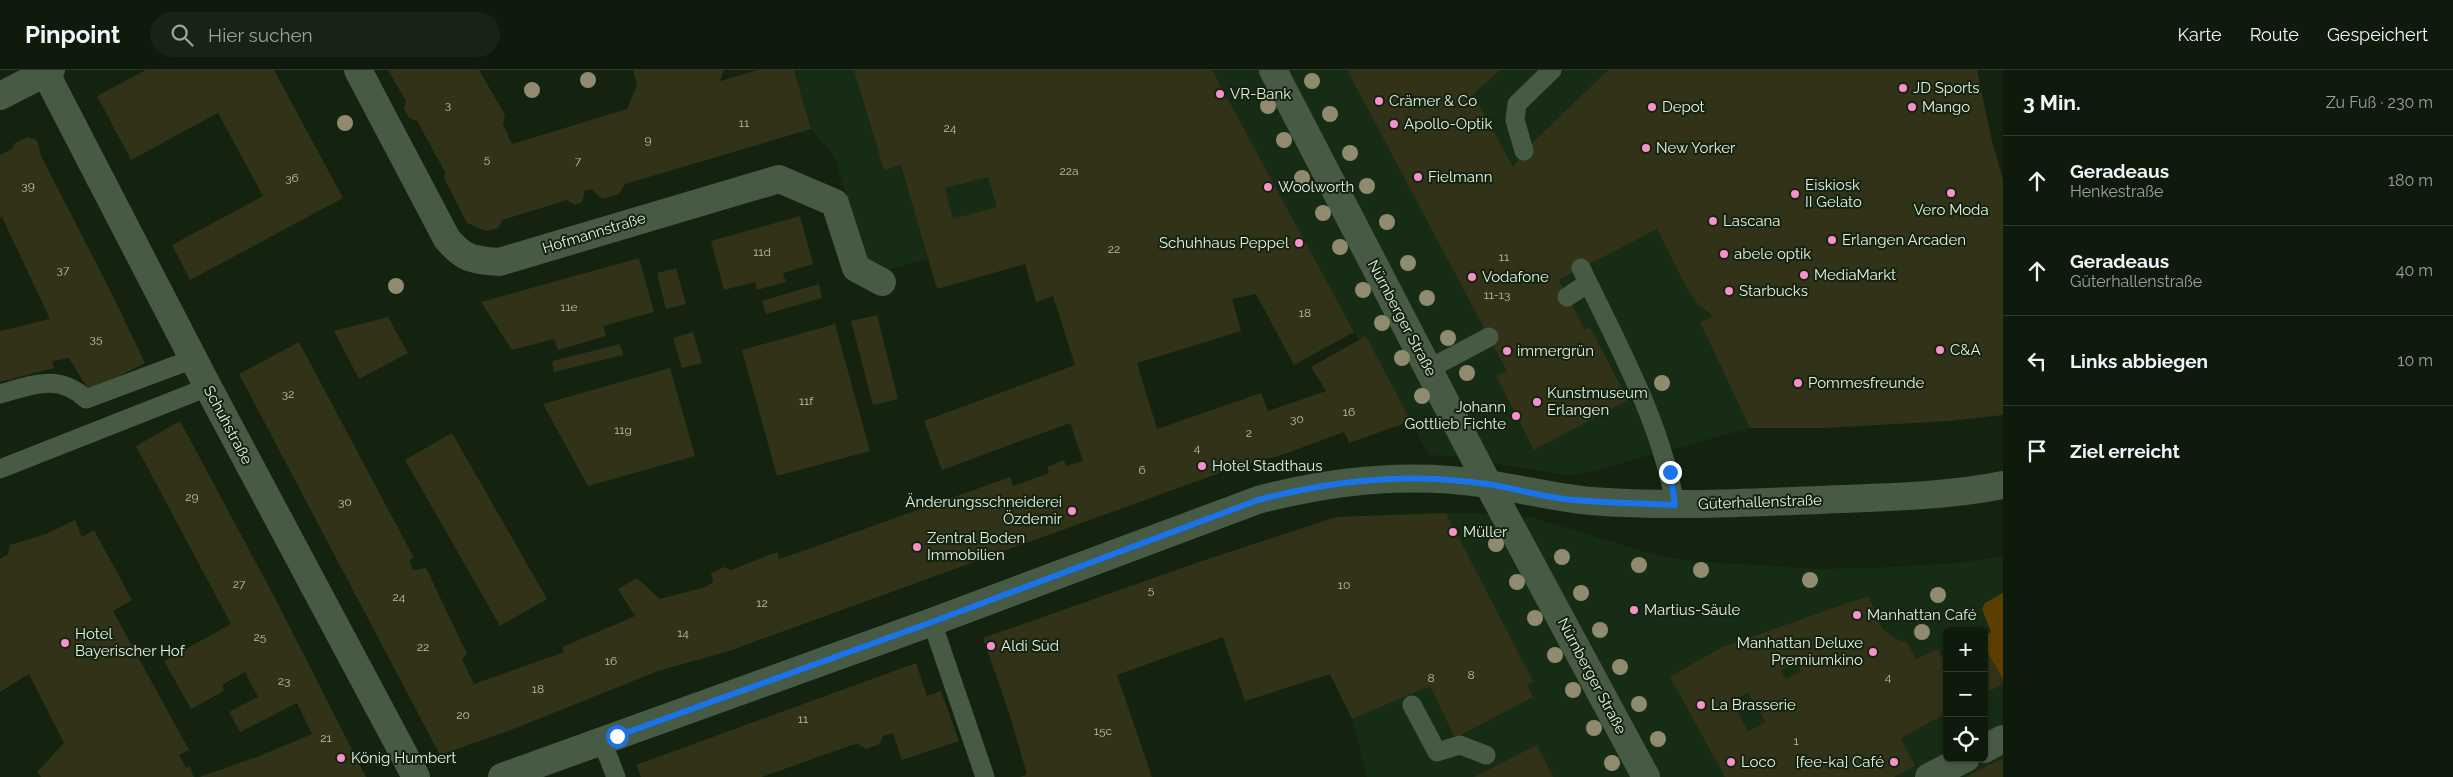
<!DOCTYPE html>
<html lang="de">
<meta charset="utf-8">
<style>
body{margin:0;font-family:Raleway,sans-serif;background:#172315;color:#f1f3f6}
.controls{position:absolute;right:15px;bottom:15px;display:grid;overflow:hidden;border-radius:8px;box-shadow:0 1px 4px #0004}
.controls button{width:45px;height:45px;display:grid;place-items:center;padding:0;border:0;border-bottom:1px solid #2e382d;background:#0e1a0c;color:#f1f3f6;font:25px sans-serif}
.stop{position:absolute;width:15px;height:15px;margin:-11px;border:4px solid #1a73e8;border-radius:50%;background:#fff}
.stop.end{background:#1a73e8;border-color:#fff;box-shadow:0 1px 5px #0008}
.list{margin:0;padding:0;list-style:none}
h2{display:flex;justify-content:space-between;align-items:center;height:65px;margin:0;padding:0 20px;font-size:21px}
h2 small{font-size:16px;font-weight:400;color:#9ba19d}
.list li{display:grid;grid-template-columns:32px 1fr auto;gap:15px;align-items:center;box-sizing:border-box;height:90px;padding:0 20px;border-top:1px solid #2e382d}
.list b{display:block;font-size:19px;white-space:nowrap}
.list p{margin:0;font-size:16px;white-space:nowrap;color:#9ba19d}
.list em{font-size:16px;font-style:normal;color:#9ba19d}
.icon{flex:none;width:28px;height:28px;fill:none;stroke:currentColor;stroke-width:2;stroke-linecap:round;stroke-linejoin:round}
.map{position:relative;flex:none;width:2003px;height:707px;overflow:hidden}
header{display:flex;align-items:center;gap:30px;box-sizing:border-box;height:70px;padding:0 25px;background:#0e1a0c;border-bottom:1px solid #2e382d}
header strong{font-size:24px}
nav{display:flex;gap:28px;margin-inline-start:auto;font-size:18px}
.search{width:350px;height:45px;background:#172315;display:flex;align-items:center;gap:12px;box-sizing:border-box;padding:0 18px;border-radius:28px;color:#9ba19d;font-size:19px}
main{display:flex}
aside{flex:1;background:#0e1a0c}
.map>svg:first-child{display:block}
</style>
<header>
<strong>Pinpoint</strong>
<div class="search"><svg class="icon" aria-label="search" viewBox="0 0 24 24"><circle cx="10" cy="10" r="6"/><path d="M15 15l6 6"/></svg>Hier suchen</div>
<nav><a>Karte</a><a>Route</a><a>Gespeichert</a></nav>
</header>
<main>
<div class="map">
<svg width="2003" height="707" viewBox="0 0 2003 707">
<rect width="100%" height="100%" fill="#132310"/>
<path fill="#172c14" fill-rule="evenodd" d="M 794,0 L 1977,0 L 1992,71 L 2003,110 L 2003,345 L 1949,351 L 1824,358 L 1750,358 L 1582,404 L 1565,405 L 1459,387 L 1429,385 L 1366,266 L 1359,270 L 1321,205 L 1017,165 L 886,200 L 869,193 L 834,86 L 811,59 Z
M 1446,443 L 1504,444 L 1531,447 L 1662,487 L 1704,492 L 1821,499 L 1893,497 L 1957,493 L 2003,486 L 2003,707 L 1367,707 L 1352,649 L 1330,604 L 1245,631 L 1196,493 L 1336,447 ZM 1947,561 L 1984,561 L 1984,688 L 1947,688 Z"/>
<path fill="#5b3e01" d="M 2003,523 L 2003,610 L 1984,576 L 1984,566 L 1991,562 L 1982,539 L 1985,533 Z"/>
<path fill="#313218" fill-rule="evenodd" d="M 146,0 L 274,0 L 343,128 L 190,210 L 172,175 L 263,126 L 218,43 L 131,90 L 97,26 Z
M 388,0 L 479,0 L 505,45 L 503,54 L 512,74 L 627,39 L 637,15 L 633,0 L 724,0 L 720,11 L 758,0 L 794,0 L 811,59 L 625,114 L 619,124 L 602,129 L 591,119 L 585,121 L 582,132 L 575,135 L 567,130 L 502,150 L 499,158 L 486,161 L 467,153 L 444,108 L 445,102 L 417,51 L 409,48 L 404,39 L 406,31 Z
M 854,0 L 1212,0 L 1354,262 L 1294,295 L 1256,224 L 1232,229 L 1241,261 L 1137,293 L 1157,359 L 1261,323 L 1268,341 L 1326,321 L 1311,297 L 1366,266 L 1411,351 L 1349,373 L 1344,362 L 1282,385 L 1236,397 L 729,581 L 658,601 L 511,660 L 440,685 L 239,304 L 299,272 L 414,488 L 409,490 L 413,500 L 426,498 L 467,584 L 462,589 L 474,614 L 564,582 L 562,577 L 635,546 L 618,519 L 637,508 L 660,529 L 706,517 L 713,512 L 711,503 L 724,497 L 731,500 L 777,482 L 779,489 L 783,488 L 1010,407 L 1013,416 L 1049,403 L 1047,397 L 1064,390 L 1066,396 L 1083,391 L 1070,353 L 942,400 L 924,351 L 1075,295 L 1053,226 L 1036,232 L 1025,194 L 937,219 L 901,95 L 884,100 ZM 988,107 L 997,137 L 953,149 L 945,118 Z
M 1347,0 L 1500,0 L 1473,24 L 1513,97 L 1524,81 L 1608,0 L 1977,0 L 1992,71 L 2003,110 L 2003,345 L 1949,351 L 1824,358 L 1750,358 L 1700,252 L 1713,246 L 1696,232 L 1684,213 L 1657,159 L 1559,210 L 1585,260 L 1590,257 L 1628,330 L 1534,380 L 1496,306 L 1507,301 Z
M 27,67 L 35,69 L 38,73 L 41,86 L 110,220 L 145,293 L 89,321 L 69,288 L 52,291 L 54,298 L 0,312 L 0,261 L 50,249 L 2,147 L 0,148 L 0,85 L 12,79 L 15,73 Z
M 800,146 L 813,194 L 783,203 L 786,212 L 757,220 L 755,212 L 724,220 L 711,171 Z
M 639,188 L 654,242 L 603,256 L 606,266 L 558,280 L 554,269 L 512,280 L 481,232 Z
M 676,198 L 686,234 L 666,239 L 657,203 Z
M 819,214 L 822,228 L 766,244 L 762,231 Z
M 877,245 L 898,329 L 873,335 L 851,251 Z
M 388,247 L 408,283 L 359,309 L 334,261 Z
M 835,254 L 870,381 L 777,406 L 742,280 Z
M 693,262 L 702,293 L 682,298 L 673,268 Z
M 620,274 L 623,285 L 554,302 L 552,291 Z
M 670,298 L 695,386 L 588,416 L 543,334 Z
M 180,351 L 276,530 L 366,707 L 199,707 L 257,687 L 312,664 L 297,633 L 240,662 L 229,642 L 258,627 L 245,602 L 222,615 L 224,621 L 191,639 L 164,591 L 231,554 L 136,376 Z
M 452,363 L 547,529 L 500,556 L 405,390 Z
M 1446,443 L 1533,611 L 1527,615 L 1533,627 L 1455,668 L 1430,616 L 1352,649 L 1330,604 L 1245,631 L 1223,567 L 1117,605 L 1152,707 L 1020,707 L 1027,704 L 1009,643 L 983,568 L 1196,493 L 1336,447 Z
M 75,450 L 82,467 L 94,460 L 132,530 L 113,541 L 189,680 L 179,685 L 186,698 L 190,696 L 194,707 L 41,707 L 37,702 L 64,673 L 29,604 L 0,622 L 0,489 L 8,484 L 10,475 L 46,464 Z
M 1868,526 L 1882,558 L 1895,569 L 1907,572 L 1916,589 L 1938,579 L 1942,588 L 1947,585 L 1947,643 L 1901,668 L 1915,696 L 1894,707 L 1725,707 L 1670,607 L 1722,577 ZM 1797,593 L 1801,601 L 1786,609 L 1781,600 ZM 1748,623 L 1766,652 L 1748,661 L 1732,632 Z
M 1984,576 L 2003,610 L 2003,614 L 1984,624 Z
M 916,593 L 927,626 L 941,621 L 959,671 L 902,690 L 893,663 L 883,666 L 880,674 L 866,679 L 858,674 L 852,675 L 762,707 L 641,707 L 636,695 Z
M 1537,675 L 1553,707 L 1474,707 Z
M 2003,688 L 2003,707 L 1966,707 L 1983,698 Z"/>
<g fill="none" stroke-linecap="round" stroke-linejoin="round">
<path stroke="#475a44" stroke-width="19" d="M 1524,81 L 1515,50 L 1517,34 L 1552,0
M 1581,198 C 1617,274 1661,351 1675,435
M 1567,227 L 1588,213
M 1429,299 L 1489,267
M 0,324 C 32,315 59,303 86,329 L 193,289
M 0,399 L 208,317
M 932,552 L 985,707
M 1412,635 L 1437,682 L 1460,675 L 1486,685
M 602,671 L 616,707"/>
<path stroke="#475a44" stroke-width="28" d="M 1488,414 L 1646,707"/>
<path stroke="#475a44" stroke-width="28" d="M 44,0 L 208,317 L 416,707
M 358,0 L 447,169 C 464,189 472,190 499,192 L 779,109 L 835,133 L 856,198 L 882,212
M 1273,0 L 1488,414
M 0,26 L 51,0
M 1984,679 L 2003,669
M 1929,707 L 1966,688"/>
<path stroke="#475a44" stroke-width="28" d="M 502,707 L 932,552 L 1258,430 C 1333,410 1410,402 1487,414 C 1522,419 1556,428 1591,431 C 1667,437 1743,433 1818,430 C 1880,427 1943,427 2003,415"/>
</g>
<g fill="#908b6f">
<circle cx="588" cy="10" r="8"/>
<circle cx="1312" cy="11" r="8"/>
<circle cx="532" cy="20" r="8"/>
<circle cx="1268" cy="36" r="8"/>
<circle cx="1330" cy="44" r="8"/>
<circle cx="345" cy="53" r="8"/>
<circle cx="1284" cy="70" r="8"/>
<circle cx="1350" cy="83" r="8"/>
<circle cx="1302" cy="108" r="8"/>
<circle cx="1367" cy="116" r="8"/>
<circle cx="1323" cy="143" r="8"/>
<circle cx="1387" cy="152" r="8"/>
<circle cx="1340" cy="177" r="8"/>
<circle cx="1408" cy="193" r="8"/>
<circle cx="396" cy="216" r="8"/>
<circle cx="1363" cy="220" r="8"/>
<circle cx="1427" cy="228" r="8"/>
<circle cx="1382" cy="253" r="8"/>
<circle cx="1448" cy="268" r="8"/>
<circle cx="1402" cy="288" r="8"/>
<circle cx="1467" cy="303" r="8"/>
<circle cx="1662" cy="313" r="8"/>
<circle cx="1422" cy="326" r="8"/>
<circle cx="1496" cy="474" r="8"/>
<circle cx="1562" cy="487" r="8"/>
<circle cx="1639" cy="495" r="8"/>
<circle cx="1701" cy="500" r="8"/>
<circle cx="1810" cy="510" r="8"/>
<circle cx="1517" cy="512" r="8"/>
<circle cx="1581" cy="523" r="8"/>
<circle cx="1938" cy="525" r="8"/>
<circle cx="1535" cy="548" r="8"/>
<circle cx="1600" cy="560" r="8"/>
<circle cx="1922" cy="562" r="8"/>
<circle cx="1555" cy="585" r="8"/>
<circle cx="1620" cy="597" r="8"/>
<circle cx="1573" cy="620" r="8"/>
<circle cx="1639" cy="634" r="8"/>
<circle cx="1594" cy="658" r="8"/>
<circle cx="1658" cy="669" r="8"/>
<circle cx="1612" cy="693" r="8"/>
</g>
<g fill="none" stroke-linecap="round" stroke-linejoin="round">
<path stroke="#1a73e8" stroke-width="6" d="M 617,666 L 932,552 L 1258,430 C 1333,410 1410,402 1487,414 C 1513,418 1539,426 1565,429 C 1602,433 1638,433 1675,435 L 1670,402"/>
</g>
<g fill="#f890cb" stroke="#132310" stroke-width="2">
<circle cx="1903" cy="18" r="5"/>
<circle cx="1220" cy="24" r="5"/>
<circle cx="1379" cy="31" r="5"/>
<circle cx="1652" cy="37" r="5"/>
<circle cx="1912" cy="37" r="5"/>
<circle cx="1394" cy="54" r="5"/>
<circle cx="1646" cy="78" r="5"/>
<circle cx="1418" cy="107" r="5"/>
<circle cx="1268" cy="117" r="5"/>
<circle cx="1951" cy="123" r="5"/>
<circle cx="1795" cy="124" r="5"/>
<circle cx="1713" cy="151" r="5"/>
<circle cx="1832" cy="170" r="5"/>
<circle cx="1299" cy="173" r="5"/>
<circle cx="1724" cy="184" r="5"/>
<circle cx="1804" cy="205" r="5"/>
<circle cx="1472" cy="207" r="5"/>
<circle cx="1729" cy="221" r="5"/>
<circle cx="1940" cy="280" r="5"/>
<circle cx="1507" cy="281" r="5"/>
<circle cx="1798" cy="313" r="5"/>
<circle cx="1537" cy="332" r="5"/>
<circle cx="1516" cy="346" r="5"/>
<circle cx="1202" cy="396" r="5"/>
<circle cx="1072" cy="441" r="5"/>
<circle cx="1453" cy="462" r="5"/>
<circle cx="917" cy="477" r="5"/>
<circle cx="1634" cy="540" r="5"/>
<circle cx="1857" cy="545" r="5"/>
<circle cx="65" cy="573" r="5"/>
<circle cx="991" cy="576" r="5"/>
<circle cx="1873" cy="582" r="5"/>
<circle cx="1701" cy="635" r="5"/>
<circle cx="341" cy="688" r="5"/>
<circle cx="1731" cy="692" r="5"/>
<circle cx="1894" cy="692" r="5"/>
</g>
<g text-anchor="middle" stroke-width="4" stroke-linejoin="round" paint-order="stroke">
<g font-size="12" fill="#b8c0b0">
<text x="448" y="39">3</text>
<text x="744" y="57">11</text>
<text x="950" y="62">24</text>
<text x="648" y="74">9</text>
<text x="487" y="93">5</text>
<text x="578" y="95">7</text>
<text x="1069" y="105">22a</text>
<text x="292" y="112">36</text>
<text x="28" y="120">39</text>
<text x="1114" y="183">22</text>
<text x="762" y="186">11d</text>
<text x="1504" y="191">11</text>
<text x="63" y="204">37</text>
<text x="1497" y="229">11-13</text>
<text x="569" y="241">11e</text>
<text x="1305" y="247">18</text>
<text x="96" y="273">35</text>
<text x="288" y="328">32</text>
<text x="806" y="335">11f</text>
<text x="1349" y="346">16</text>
<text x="1297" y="353">30</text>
<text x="623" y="364">11g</text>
<text x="1249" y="367">2</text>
<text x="1197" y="382">4</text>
<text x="1142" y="404">6</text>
<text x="192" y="431">29</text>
<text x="345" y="436">30</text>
<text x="239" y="518">27</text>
<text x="1344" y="519">10</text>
<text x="1151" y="524">5</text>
<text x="399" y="531">24</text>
<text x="762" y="537">12</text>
<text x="683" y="567">14</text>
<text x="260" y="571">25</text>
<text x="423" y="581">22</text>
<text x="611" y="595">16</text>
<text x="1471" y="609">8</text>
<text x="1888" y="611">4</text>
<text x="1431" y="612">8</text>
<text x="284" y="615">23</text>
<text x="538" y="623">18</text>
<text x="463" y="649">20</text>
<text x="803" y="653">11</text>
<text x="1103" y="665">15c</text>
<text x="326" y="672">21</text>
<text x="1796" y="675">1</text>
</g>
<g font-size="15" fill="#e5f0e3" stroke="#132310" text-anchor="start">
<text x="1913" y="23">JD Sports</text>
<text x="1230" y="29">VR-Bank</text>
<text x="1389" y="36">Crämer &amp; Co</text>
<text x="1662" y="42">Depot</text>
<text x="1922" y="42">Mango</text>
<text x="1404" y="59">Apollo-Optik</text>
<text x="1656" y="83">New Yorker</text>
<text x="1428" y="112">Fielmann</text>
<text x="1805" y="120">Eiskiosk<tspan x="1805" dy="17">II Gelato</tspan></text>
<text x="1278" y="122">Woolworth</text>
<text x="1951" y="145" text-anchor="middle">Vero Moda</text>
<text x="1723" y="156">Lascana</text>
<text x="1842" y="175">Erlangen Arcaden</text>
<text x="1289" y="178" text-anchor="end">Schuhhaus Peppel</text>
<text x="1734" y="189">abele optik</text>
<text x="1814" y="210">MediaMarkt</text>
<text x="1482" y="212">Vodafone</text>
<text x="1739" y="226">Starbucks</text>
<text x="1950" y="285">C&amp;A</text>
<text x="1517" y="286">immergrün</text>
<text x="1808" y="318">Pommesfreunde</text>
<text x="1547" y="328">Kunstmuseum<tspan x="1547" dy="17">Erlangen</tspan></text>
<text x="1506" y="342" text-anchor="end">Johann<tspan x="1506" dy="17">Gottlieb Fichte</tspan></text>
<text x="1212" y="401">Hotel Stadthaus</text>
<text x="1062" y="437" text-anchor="end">Änderungsschneiderei<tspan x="1062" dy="17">Özdemir</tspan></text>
<text x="1463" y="467">Müller</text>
<text x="927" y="473">Zentral Boden<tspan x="927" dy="17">Immobilien</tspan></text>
<text x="1644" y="545">Martius-Säule</text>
<text x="1867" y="550">Manhattan Café</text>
<text x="75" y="569">Hotel<tspan x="75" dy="17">Bayerischer Hof</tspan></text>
<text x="1863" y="578" text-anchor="end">Manhattan Deluxe<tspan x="1863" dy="17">Premiumkino</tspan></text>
<text x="1001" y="581">Aldi Süd</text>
<text x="1711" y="640">La Brasserie</text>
<text x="351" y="693">König Humbert</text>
<text x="1741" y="697">Loco</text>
<text x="1884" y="697" text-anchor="end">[fee-ka] Café</text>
</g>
<g font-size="15" fill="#e5f0e3" stroke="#132310">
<text transform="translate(594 163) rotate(-17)" y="5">Hofmannstraße</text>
<text transform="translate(1402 248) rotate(62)" y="5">Nürnberger Straße</text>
<text transform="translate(228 355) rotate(62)" y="5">Schuhstraße</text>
<text transform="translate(1760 432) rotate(-2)" y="5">Güterhallenstraße</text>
<text transform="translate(1592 606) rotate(62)" y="5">Nürnberger Straße</text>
</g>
</g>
</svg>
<div class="controls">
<button>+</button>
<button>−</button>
<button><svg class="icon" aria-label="locate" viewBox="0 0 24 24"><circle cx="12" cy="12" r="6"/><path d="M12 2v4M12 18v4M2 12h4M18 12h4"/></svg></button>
</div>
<div class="stop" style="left:617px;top:666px"></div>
<div class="stop end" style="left:1670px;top:402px"></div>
</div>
<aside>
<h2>3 Min.<small>Zu Fuß · 230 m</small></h2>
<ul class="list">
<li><svg class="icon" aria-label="ahead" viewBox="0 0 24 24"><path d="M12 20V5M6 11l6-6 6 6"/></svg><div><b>Geradeaus</b><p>Henkestraße</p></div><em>180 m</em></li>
<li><svg class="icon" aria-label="ahead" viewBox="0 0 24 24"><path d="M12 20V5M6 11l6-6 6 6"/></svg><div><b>Geradeaus</b><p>Güterhallenstraße</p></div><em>40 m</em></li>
<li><svg class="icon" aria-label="left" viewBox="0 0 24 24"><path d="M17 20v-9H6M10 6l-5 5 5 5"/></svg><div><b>Links abbiegen</b></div><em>10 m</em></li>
<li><svg class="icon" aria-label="arrive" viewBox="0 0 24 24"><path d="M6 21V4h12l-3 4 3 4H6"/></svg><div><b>Ziel erreicht</b></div></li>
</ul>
</aside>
</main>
